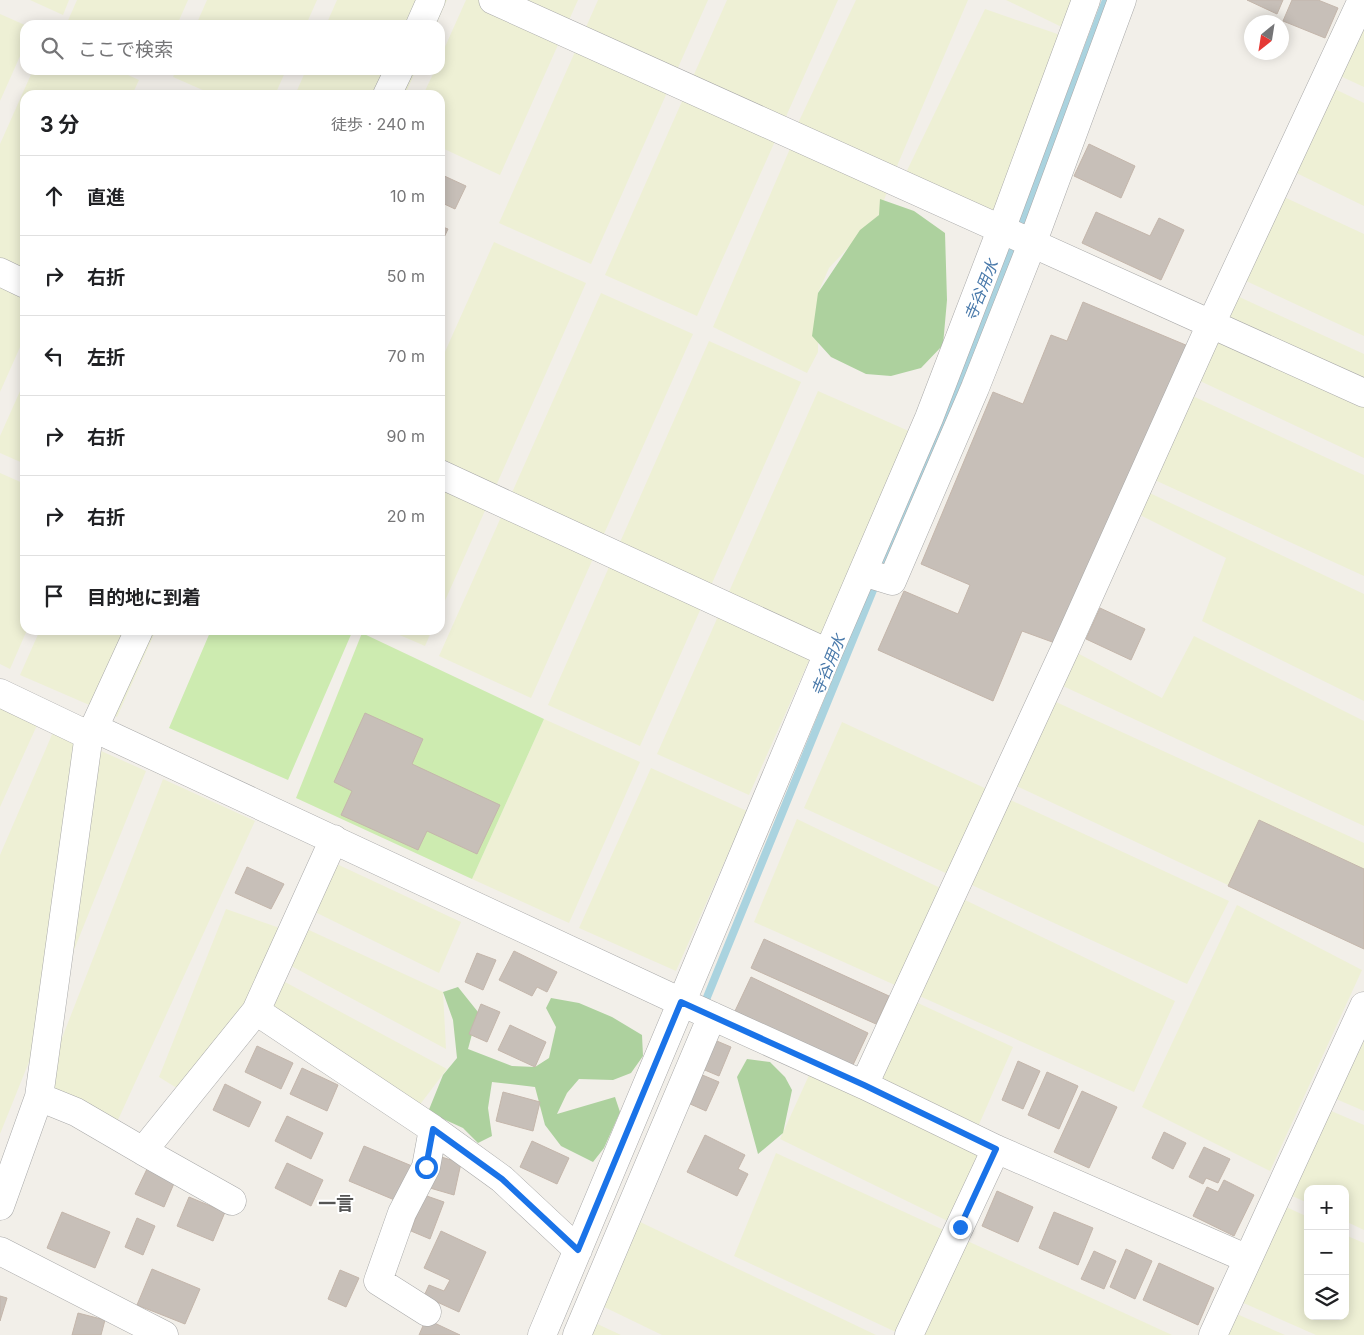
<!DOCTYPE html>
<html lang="ja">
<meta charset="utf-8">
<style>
body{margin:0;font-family:Inter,"Noto Sans JP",sans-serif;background:#f2f2f2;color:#202124}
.controls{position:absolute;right:15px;bottom:15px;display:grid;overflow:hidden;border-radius:10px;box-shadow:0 2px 12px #0003}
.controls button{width:45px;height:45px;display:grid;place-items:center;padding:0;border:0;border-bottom:1px solid #e0e0e0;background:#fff;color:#202124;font:25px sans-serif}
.compass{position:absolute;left:1244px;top:15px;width:45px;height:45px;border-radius:50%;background:#fff;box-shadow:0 2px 12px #0003;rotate:210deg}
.stop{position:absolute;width:15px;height:15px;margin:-11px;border:4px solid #1a73e8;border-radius:50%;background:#fff}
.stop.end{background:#1a73e8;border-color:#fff;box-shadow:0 1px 5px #0008}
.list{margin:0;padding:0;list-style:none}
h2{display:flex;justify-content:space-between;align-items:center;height:65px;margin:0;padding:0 20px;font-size:21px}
h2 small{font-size:16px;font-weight:400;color:#757577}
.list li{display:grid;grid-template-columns:32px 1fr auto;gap:15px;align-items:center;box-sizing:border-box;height:80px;padding:0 20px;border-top:1px solid #e0e0e0}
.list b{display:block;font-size:19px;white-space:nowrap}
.list em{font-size:16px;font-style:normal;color:#757577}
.icon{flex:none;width:28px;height:28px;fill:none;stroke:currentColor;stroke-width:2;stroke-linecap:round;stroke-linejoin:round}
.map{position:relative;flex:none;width:1364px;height:1335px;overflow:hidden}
.search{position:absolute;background:#fff;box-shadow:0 2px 12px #0003;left:20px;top:20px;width:425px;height:55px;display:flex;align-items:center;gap:12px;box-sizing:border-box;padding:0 18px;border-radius:15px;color:#757577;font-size:19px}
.panel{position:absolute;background:#fff;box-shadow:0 2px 12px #0003;left:20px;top:90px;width:425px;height:545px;border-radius:15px}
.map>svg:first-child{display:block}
</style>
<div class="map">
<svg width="1364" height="1335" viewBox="0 0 1364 1335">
<rect width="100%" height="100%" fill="#f2efe9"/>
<path fill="#eef0d5" d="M 30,0 L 69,0 L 63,15 Z
M 77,0 L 188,0 L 177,25 L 66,25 Z
M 207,0 L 317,0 L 306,25 L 196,25 Z
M 337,0 L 447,0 L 436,25 L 326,25 Z
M 466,0 L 578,0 L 500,175 L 440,147 L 440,95 L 423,95 L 435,70 L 440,70 L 440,58 Z
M 598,0 L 708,0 L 591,264 L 499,223 Z
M 727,0 L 838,0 L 697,316 L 605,275 Z
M 856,0 L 968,0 L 891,180 L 879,215 L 829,268 L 818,293 L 818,352 L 807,373 L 713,327 L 792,144 L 792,136 Z
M 1006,0 L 1086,0 L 1074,33 Z
M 1364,0 L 1364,87 L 1325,69 Z
M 985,9 L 1072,39 L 1001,230 L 900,185 Z
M 0,14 L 25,25 L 25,45 L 0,101 Z
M 33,70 L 117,70 L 139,80 L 132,95 L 25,95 L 25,336 L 0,392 L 0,144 Z
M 176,70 L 286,70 L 275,95 L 214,95 L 173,77 Z
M 306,70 L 416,70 L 405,95 L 295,95 Z
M 1318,81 L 1364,103 L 1364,206 L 1278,164 Z
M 1269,190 L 1364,234 L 1364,336 L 1229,273 Z
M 494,242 L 586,283 L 440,612 L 440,363 Z
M 1222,289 L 1364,354 L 1364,458 L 1183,373 Z
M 601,293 L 693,334 L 531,698 L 439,656 Z
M 709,341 L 801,382 L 640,746 L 548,705 Z
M 25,380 L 25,464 L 0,453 L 0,436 Z
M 818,391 L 911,432 L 749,795 L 657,754 Z
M 1186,393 L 1364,475 L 1364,576 L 1146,476 Z
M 0,473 L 25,484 L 25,630 L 27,630 L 10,669 L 0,664 Z
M 1139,488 L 1364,594 L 1364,701 L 1202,621 L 1226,558 L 1128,509 Z
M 40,630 L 156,630 L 117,717 L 20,675 Z
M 388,630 L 432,630 L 425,646 Z
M 1194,636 L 1364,721 L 1364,826 L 1050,680 L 1066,647 L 1162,698 Z
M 1043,696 L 1364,843 L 1364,949 L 1004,780 Z
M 0,706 L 38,723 L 0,807 Z
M 544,719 L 640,762 L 569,923 L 472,879 Z
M 842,722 L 1229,901 L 1187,984 L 804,808 Z
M 54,730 L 146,771 L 0,1134 L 0,855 Z
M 651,768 L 747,811 L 676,971 L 579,928 Z
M 163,779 L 255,821 L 112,1133 L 39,1097 Z
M 797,819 L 1175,1001 L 1134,1092 L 754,922 Z
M 326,859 L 461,922 L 439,973 L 317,913 Z
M 1237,905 L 1362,970 L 1270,1171 L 1142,1107 Z
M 226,909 L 291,932 L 296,924 L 443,992 L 446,1049 L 280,960 L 272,975 L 447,1069 L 412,1115 L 260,1003 L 188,1095 L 159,1077 Z
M 905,997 L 1013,1047 L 973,1138 L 864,1085 Z
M 1364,1041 L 1364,1111 L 1336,1099 Z
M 810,1073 L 991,1159 L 960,1227 L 780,1139 Z
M 1329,1110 L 1364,1125 L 1364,1230 L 1345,1221 L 1345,1189 L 1308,1189 L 1308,1203 L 1290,1195 Z
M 776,1153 L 1172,1335 L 902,1335 L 734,1256 Z
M 1284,1206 L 1308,1217 L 1308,1316 L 1345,1316 L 1345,1235 L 1364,1243 L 1364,1335 L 1316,1335 L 1239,1301 Z
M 636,1220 L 876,1335 L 662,1335 L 596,1303 Z
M 1232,1312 L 1285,1335 L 1222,1335 Z
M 591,1321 L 621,1335 L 585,1335 Z"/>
<path fill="#cdebb0" d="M 211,630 L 353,630 L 288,780 L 169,728 Z
M 362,633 L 544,719 L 472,879 L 296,798 Z"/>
<path fill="#add19e" d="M 880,199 L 914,211 L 945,233 L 947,300 L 943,345 L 921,368 L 891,376 L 866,374 L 831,357 L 812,336 L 818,293 L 860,230 L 879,215 Z
M 458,987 L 478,1012 L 468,1049 L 512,1066 L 535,1067 L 549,1058 L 556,1027 L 546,1008 L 551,998 L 579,1003 L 612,1017 L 642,1035 L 643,1056 L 631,1073 L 613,1080 L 579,1079 L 567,1093 L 557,1114 L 615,1097 L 620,1112 L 604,1148 L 593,1162 L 561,1146 L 545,1125 L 535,1087 L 492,1082 L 488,1108 L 492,1136 L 478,1143 L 463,1128 L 428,1112 L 443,1075 L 457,1058 L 453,1020 L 443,992 Z
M 747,1059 L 770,1062 L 785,1077 L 792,1090 L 783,1133 L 758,1154 L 737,1077 Z"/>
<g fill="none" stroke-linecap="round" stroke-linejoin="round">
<path stroke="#aad3df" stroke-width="8" d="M 1019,231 L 1106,0
M 703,1007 L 1015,242"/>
</g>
<path fill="#c7bfb8" stroke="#c4b6ab" d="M 1247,0 L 1283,0 L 1277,14 Z
M 1292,0 L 1318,0 L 1338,8 L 1325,38 L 1283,21 Z
M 1089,144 L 1135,166 L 1121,198 L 1074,176 Z
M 440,174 L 466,186 L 455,209 L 440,202 Z
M 1096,212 L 1150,236 L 1159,218 L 1184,230 L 1161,280 L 1082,243 Z
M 440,226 L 448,229 L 440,246 Z
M 1083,302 L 1200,351 L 1066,647 L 1022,631 L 993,701 L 878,650 L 904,591 L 958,614 L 970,585 L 921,564 L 993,392 L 1023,404 L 1051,335 L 1067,341 Z
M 1100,608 L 1145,629 L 1131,660 L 1086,639 Z
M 365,713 L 423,739 L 412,764 L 500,805 L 477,854 L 427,831 L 418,850 L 341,815 L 352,791 L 334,782 Z
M 1259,820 L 1364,869 L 1364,949 L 1228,886 Z
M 247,867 L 284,884 L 271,909 L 235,893 Z
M 764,939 L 889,996 L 876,1024 L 751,968 Z
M 514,951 L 557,972 L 547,992 L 537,987 L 532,996 L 499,980 Z
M 477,953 L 496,960 L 483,990 L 465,982 Z
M 751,977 L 868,1033 L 852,1067 L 735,1011 Z
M 481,1004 L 500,1012 L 487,1042 L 469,1034 Z
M 510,1025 L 546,1042 L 535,1067 L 498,1050 Z
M 712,1039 L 731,1047 L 719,1076 L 700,1068 Z
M 257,1046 L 293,1063 L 281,1089 L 245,1072 Z
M 1018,1061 L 1040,1071 L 1023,1109 L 1002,1100 Z
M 302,1068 L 338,1085 L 327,1111 L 290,1094 Z
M 1047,1072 L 1078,1086 L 1059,1129 L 1028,1115 Z
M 700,1074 L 719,1082 L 706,1111 L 688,1103 Z
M 225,1084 L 261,1102 L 249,1127 L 213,1110 Z
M 1082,1091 L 1117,1107 L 1089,1168 L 1054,1152 Z
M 503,1092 L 540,1102 L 533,1131 L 496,1121 Z
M 287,1116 L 323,1133 L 311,1159 L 275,1141 Z
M 1164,1132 L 1186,1143 L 1173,1169 L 1152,1158 Z
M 705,1135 L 745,1155 L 738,1169 L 748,1174 L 737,1196 L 687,1172 Z
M 532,1141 L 569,1158 L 557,1184 L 520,1167 Z
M 364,1146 L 412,1166 L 397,1201 L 349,1181 Z
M 1204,1147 L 1230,1159 L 1218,1183 L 1206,1178 L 1203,1184 L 1189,1177 Z
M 438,1156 L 461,1163 L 454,1195 L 430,1188 Z
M 287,1163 L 323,1180 L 311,1206 L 275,1188 Z
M 147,1169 L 175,1181 L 164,1207 L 135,1194 Z
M 1224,1180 L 1254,1195 L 1234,1236 L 1193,1216 L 1207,1187 L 1218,1192 Z
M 997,1191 L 1033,1207 L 1018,1242 L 982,1226 Z
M 424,1195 L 444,1202 L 430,1239 L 411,1231 Z
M 189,1197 L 225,1212 L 213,1241 L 177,1226 Z
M 62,1212 L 110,1232 L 95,1268 L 47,1248 Z
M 1054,1212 L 1093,1228 L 1078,1265 L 1039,1248 Z
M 137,1218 L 155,1226 L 143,1255 L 125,1247 Z
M 441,1231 L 486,1252 L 459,1312 L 424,1296 L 429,1285 L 444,1291 L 450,1280 L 424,1268 Z
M 1126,1249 L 1152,1261 L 1135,1299 L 1110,1287 Z
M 1094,1251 L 1116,1261 L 1104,1289 L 1081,1279 Z
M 1159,1263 L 1214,1288 L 1198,1325 L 1143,1300 Z
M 152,1269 L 200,1289 L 185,1324 L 137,1305 Z
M 340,1270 L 359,1278 L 346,1307 L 328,1299 Z
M 0,1296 L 7,1298 L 0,1321 Z
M 78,1313 L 105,1320 L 101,1335 L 72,1335 Z
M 426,1319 L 460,1335 L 419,1335 Z"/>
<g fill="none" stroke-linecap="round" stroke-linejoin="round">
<defs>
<path id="minor" d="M 493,0 L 1364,393
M 420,25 L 431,0
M 387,95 L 399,70
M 0,272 L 25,284
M 440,474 L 828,653
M 863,572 L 892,581 L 975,388 L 1032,244 L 1122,0
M 0,693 L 90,736
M 94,728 L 681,1002 L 864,1085 L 996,1149 L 1248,1259
M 256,1011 L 433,1129 L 502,1179 L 578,1250
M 864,1085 L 1066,647 L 1211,324 L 1362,0
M 39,1097 L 76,1112 L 143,1151 L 256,1011 L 334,839
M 143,1151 L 232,1201
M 0,1206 L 39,1097 L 88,741 L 139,630
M 0,1251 L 164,1335
M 427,1312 L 378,1281 L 402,1213 L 426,1167 L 433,1129
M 542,1335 L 828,653 L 929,418 L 1001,230 L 1086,0
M 577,1335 L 712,1016
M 909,1335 L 996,1149
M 1213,1335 L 1364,1006"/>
</defs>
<use href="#minor" stroke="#a9a9a9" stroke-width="29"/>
<use href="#minor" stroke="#fff" stroke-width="28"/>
</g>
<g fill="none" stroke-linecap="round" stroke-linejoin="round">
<path stroke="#1a73e8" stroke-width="6" d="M 426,1167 L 433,1129 L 502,1179 L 578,1250 L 681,1002 L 864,1085 L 996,1149 L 960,1227"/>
</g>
<g text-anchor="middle" stroke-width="4" stroke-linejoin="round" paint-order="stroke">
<g font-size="16" font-style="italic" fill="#4a7aab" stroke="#fff">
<text transform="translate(981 290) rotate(-68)" y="6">寺谷用水</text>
<text transform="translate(828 665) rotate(-68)" y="6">寺谷用水</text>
</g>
<g font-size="18" font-weight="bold" fill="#555" stroke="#fff">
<text x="336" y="1210">一言</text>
</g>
</g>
</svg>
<div class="controls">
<button>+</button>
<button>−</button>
<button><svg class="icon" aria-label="layers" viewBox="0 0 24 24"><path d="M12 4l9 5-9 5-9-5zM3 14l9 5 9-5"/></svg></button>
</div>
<svg class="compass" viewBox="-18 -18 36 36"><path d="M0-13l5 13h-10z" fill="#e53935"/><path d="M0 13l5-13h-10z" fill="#757577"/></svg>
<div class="stop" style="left:426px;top:1167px"></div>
<div class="stop end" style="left:960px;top:1227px"></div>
<div class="search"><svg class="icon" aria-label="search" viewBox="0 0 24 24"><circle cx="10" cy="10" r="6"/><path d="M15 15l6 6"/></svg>ここで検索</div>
<section class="panel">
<h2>3 分<small>徒歩 · 240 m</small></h2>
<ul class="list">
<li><svg class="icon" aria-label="ahead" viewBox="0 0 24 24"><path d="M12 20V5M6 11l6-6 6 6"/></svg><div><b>直進</b></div><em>10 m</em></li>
<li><svg class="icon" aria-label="right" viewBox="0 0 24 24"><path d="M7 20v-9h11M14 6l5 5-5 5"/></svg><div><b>右折</b></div><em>50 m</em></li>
<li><svg class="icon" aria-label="left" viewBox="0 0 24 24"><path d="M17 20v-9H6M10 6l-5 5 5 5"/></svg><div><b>左折</b></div><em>70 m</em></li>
<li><svg class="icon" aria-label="right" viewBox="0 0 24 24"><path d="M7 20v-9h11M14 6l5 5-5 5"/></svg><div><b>右折</b></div><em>90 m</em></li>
<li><svg class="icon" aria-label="right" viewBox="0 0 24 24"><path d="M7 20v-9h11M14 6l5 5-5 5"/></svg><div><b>右折</b></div><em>20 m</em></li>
<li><svg class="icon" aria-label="arrive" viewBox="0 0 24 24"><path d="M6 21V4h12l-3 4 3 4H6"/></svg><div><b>目的地に到着</b></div></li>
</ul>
</section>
</div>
